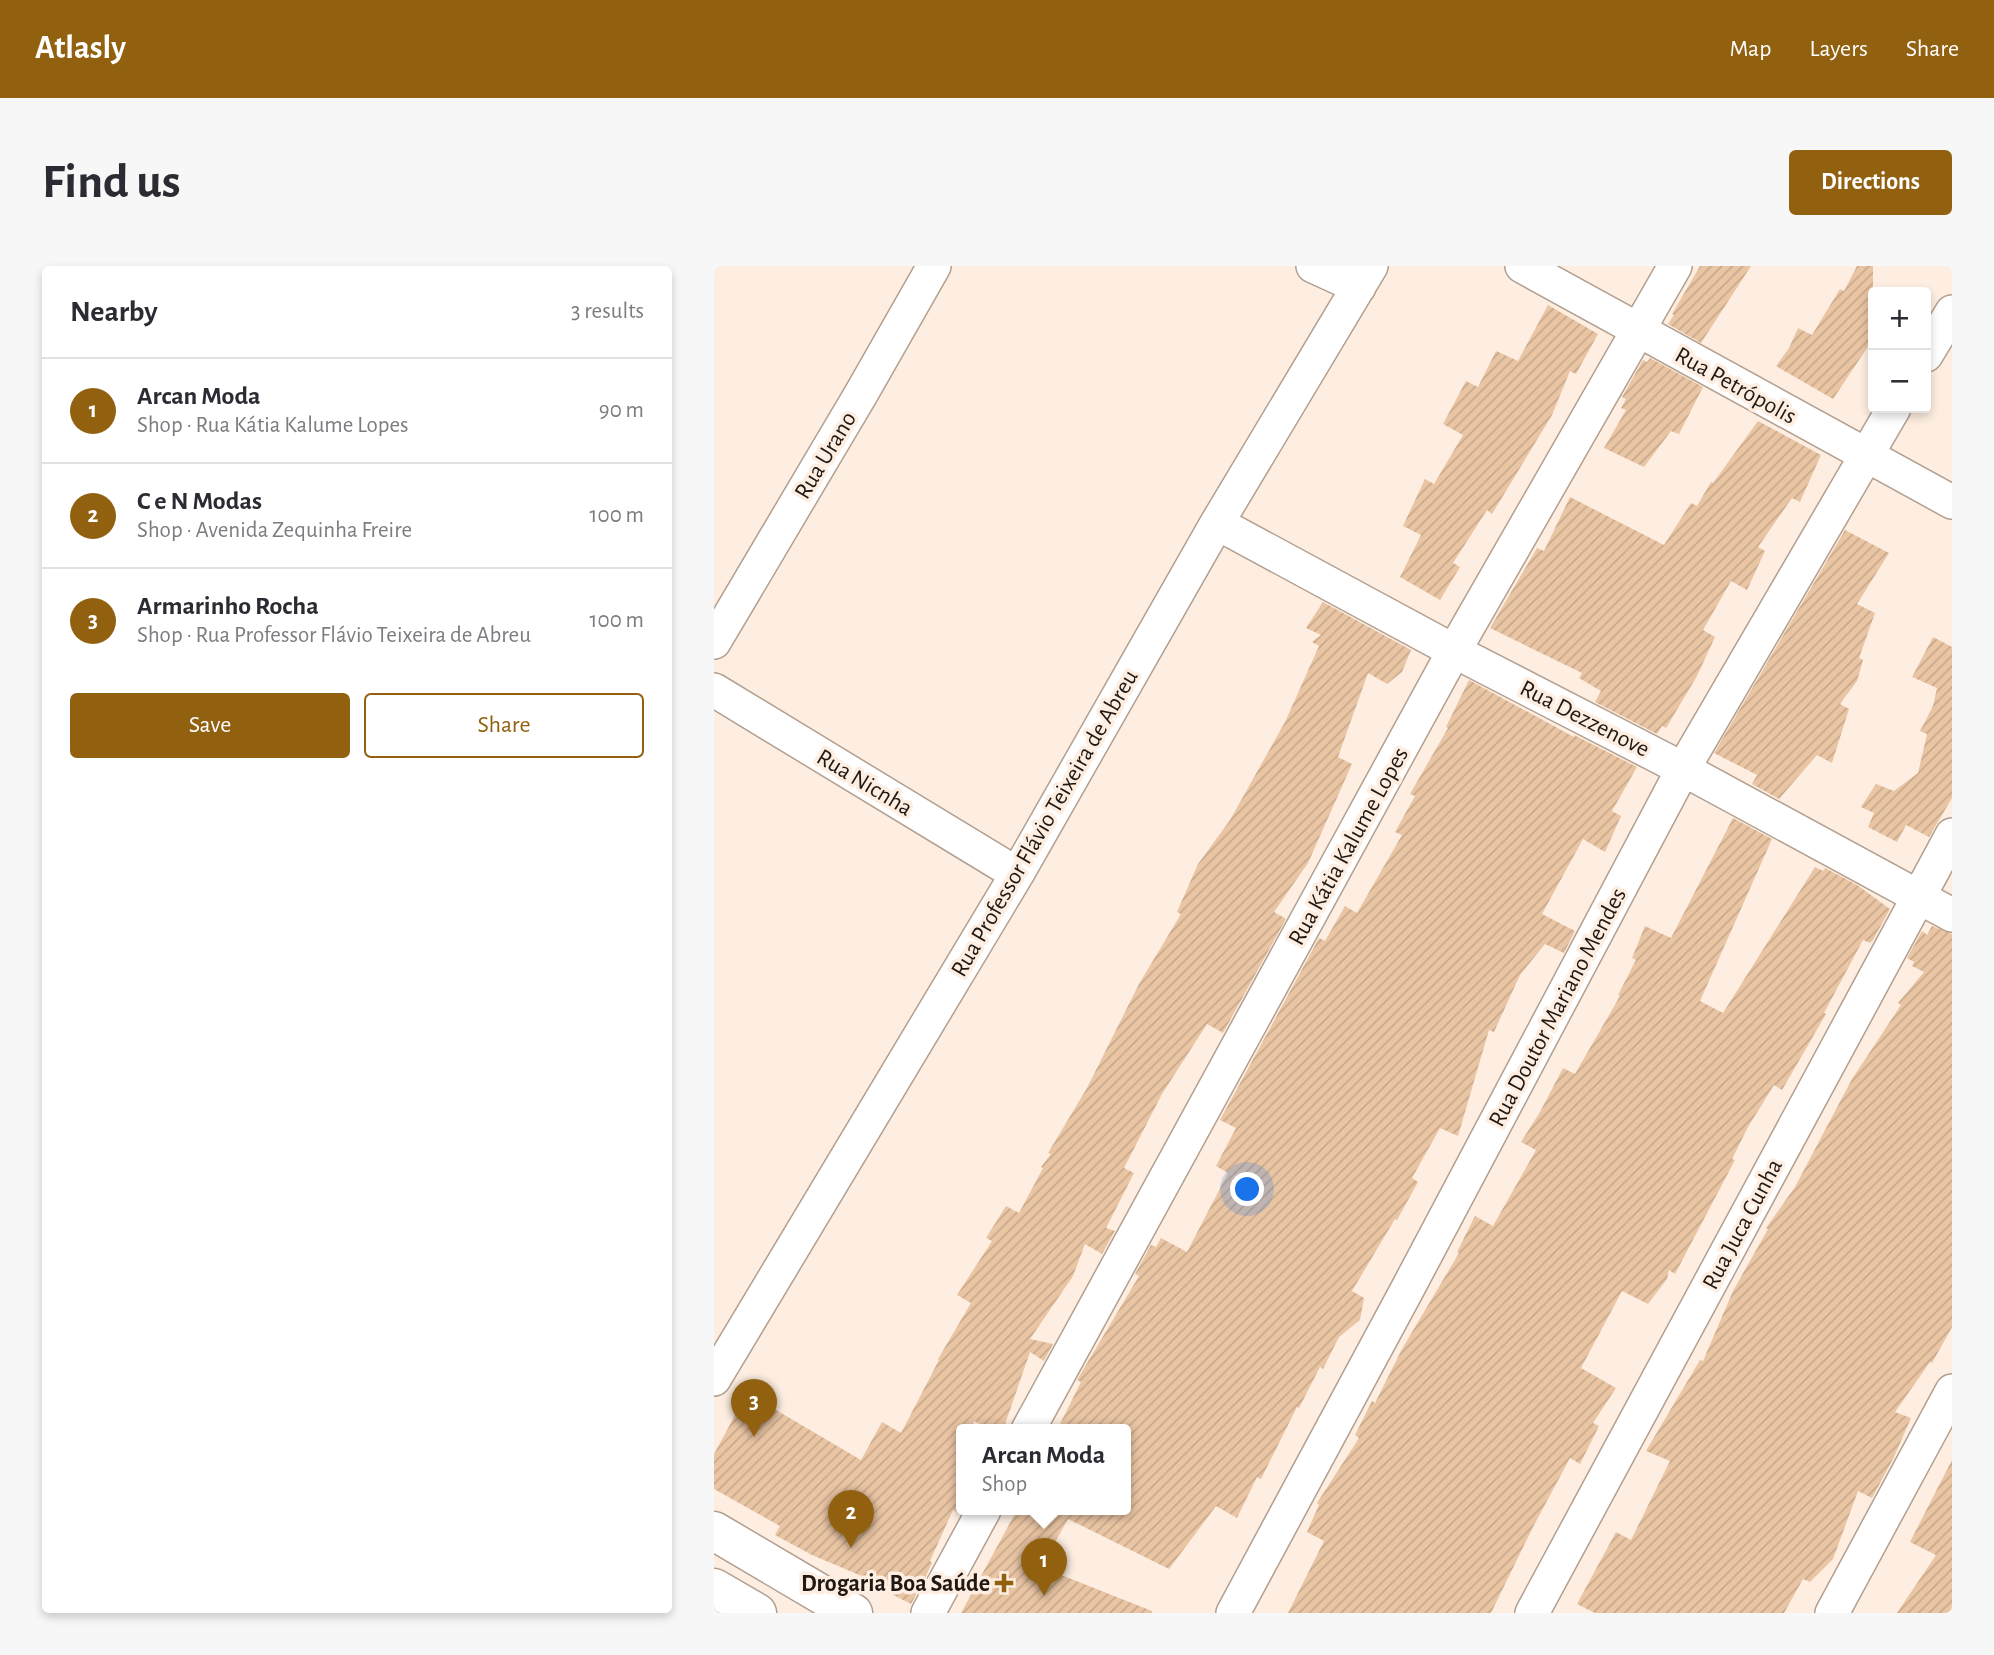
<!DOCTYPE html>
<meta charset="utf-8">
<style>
body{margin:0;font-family:"Alegreya Sans",sans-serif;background:#f7f7f7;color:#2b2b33}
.controls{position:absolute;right:21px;top:21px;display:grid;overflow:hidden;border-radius:7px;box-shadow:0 4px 10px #0003}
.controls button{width:63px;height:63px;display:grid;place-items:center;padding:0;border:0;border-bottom:2px solid #e1e1e2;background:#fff;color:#2b2b33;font:35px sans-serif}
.you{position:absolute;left:534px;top:924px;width:24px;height:24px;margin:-18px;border:5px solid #fff;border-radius:50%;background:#1a73e8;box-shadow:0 0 0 10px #1a73e833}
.badge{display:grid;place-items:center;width:46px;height:46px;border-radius:50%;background:#926110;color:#fff;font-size:23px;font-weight:700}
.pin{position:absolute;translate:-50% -58px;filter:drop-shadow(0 2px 4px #0008)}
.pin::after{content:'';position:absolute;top:37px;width:24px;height:21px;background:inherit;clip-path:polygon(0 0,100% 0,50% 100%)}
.popup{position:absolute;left:242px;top:1158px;width:175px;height:91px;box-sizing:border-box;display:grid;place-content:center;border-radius:7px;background:#fff;filter:drop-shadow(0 2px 5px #0005);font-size:23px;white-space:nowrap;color:#7c7c81}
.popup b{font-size:26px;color:#2b2b33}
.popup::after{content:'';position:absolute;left:50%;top:100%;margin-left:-14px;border:14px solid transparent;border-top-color:#fff}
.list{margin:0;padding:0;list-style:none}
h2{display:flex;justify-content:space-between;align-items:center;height:91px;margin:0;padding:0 28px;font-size:30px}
h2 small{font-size:23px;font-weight:400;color:#7c7c81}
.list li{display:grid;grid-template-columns:46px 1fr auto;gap:21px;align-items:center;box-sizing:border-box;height:105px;padding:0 28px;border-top:2px solid #e1e1e2}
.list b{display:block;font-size:26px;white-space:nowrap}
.list p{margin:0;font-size:23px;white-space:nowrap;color:#7c7c81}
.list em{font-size:23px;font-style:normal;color:#7c7c81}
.actions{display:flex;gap:14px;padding:21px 28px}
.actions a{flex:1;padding:16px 0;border:2px solid #926110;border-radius:7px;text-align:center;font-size:24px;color:#926110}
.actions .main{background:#926110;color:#fff}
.map{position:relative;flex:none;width:1238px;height:1347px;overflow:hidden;border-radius:7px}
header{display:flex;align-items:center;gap:42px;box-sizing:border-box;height:98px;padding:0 35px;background:#926110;color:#fff}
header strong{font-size:33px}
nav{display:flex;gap:38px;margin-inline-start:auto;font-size:24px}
.intro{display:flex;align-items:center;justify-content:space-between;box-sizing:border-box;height:168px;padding:0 42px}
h1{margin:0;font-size:49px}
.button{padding:18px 32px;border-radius:7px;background:#926110;color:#fff;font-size:24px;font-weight:700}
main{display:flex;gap:42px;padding:0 42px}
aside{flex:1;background:#fff;border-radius:7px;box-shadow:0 4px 10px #0003}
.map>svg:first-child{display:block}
</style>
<header>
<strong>Atlasly</strong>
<nav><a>Map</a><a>Layers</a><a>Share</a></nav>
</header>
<div class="intro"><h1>Find us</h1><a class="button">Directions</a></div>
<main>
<aside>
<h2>Nearby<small>3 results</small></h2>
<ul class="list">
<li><span class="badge">1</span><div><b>Arcan Moda</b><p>Shop · Rua Kátia Kalume Lopes</p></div><em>90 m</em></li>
<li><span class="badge">2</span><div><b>C e N Modas</b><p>Shop · Avenida Zequinha Freire</p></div><em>100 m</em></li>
<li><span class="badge">3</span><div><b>Armarinho Rocha</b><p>Shop · Rua Professor Flávio Teixeira de Abreu</p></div><em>100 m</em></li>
</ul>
<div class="actions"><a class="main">Save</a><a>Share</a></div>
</aside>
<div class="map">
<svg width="1238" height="1347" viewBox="0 0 1238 1347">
<defs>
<pattern id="building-hatch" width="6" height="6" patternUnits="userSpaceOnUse" patternTransform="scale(1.75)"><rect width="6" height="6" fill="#eac5a4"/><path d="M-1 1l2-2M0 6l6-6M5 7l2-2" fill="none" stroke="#c8a98c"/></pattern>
</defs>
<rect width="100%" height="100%" fill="#feeee1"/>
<path fill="url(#building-hatch)" d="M 986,0 L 1037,0 L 987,77 L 954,58 L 960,49 L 958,48 Z
M 1143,0 L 1159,0 L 1159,73 L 1119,133 L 1062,100 L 1075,82 L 1084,62 L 1098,69 L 1126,23 L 1130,25 Z
M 834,39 L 884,68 L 862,108 L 856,105 L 838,149 L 778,248 L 773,244 L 739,297 L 746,301 L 726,334 L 686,311 L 707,269 L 689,260 L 711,213 L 720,218 L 749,169 L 729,158 L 752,115 L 764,121 L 782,85 L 804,95 Z
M 936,92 L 989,121 L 965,168 L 957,165 L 930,201 L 890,182 L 912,144 L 907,142 L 912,133 L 908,131 L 929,94 L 933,96 Z
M 1044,155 L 1107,189 L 1086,236 L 1078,232 L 1044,281 L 1051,285 L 1033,324 L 1017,315 L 989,364 L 1001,371 L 983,410 L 952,462 L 948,460 L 943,468 L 881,436 L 887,425 L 865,412 L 868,407 L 776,362 L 823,282 L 830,285 L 856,231 L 950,279 L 977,237 L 983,240 L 997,216 L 999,217 Z
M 1131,264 L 1175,287 L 1143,338 L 1161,347 L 1145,392 L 1149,394 L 1143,415 L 1126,438 L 1135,443 L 1118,497 L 1103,489 L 1065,533 L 1038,518 L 1043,509 L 1000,487 Z
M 609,336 L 697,384 L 688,406 L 673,418 L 654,407 L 624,491 L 638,498 L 594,597 L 560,646 L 572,653 L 509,767 L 493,758 L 448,828 L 410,902 L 420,907 L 392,962 L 401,965 L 388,988 L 371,978 L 359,1010 L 316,1073 L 339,1078 L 330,1095 L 316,1086 L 289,1164 L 277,1164 L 260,1155 L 257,1164 L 248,1164 L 248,1245 L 246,1248 L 239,1244 L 216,1295 L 218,1297 L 211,1312 L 197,1338 L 148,1313 L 150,1311 L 98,1289 L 61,1269 L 66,1260 L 0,1223 L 0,1188 L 33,1127 L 147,1194 L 168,1156 L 187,1167 L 225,1094 L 224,1093 L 257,1037 L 243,1029 L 278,975 L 272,972 L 292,940 L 305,947 L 329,902 L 327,901 L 337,888 L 334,887 L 373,822 L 425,718 L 467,648 L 463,646 L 484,598 L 516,554 L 571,456 L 605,380 L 598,376 L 607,369 L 592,362 Z
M 1219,371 L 1238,381 L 1238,532 L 1215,571 L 1192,559 L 1183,576 L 1154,561 L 1160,547 L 1147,541 L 1162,518 L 1180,525 L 1204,507 L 1213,468 L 1206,465 L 1219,440 L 1223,422 L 1198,411 Z
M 755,414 L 860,471 L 860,469 L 923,501 L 898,545 L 907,550 L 891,586 L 869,573 L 828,648 L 861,665 L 850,687 L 831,678 L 806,709 L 780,766 L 775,764 L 744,870 L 726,862 L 698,912 L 704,916 L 683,954 L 681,953 L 638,1025 L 650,1032 L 646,1054 L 625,1071 L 609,1103 L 606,1101 L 585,1142 L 583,1141 L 547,1213 L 543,1211 L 523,1252 L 502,1240 L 455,1303 L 354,1253 L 327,1301 L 438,1345 L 438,1347 L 247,1347 L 303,1244 L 412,1244 L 412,1164 L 343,1164 L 367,1116 L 363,1114 L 425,1010 L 421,1008 L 437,979 L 442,981 L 447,972 L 473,986 L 514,907 L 502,900 L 522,862 L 506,854 L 605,672 L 611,675 L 631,640 L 643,647 L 688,569 L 681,566 L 701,530 L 696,528 L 734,462 L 732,461 Z
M 1019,552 L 1058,573 L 986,735 L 1009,747 L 1101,601 L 1109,605 L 1111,602 L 1143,619 L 1176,643 L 1159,674 L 1156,677 L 1149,674 L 1110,747 L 1112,748 L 1068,824 L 1060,819 L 1034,861 L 1018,893 L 1021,894 L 961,1008 L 955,1004 L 953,1013 L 934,1038 L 908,1025 L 867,1102 L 902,1122 L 879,1157 L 885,1160 L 866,1198 L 856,1192 L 818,1263 L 777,1347 L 574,1347 L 610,1275 L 593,1266 L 605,1239 L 603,1237 L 645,1172 L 641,1169 L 658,1135 L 661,1137 L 688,1083 L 745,987 L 743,986 L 761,950 L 779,960 L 822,884 L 807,876 L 826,846 L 849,802 L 861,808 L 906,730 L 904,729 L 922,694 L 918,692 L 931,660 L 957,672 Z
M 1218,660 L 1238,668 L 1238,1061 L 1218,1097 L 1216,1096 L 1181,1146 L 1197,1152 L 1180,1191 L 1158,1232 L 1144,1225 L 1119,1293 L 1096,1316 L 1089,1313 L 1070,1347 L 881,1347 L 863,1338 L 902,1266 L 917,1274 L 956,1195 L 932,1185 L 986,1094 L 989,1095 L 1019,1025 L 1054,963 L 1052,962 L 1081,921 L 1138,813 L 1187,739 L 1184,737 L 1210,706 L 1198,700 L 1200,696 L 1193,692 L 1208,665 L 1213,669 Z
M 1238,1194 L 1238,1347 L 1183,1347 L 1222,1289 L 1196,1276 Z"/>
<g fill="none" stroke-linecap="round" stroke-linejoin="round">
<defs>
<path id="minor" d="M 599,0 L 645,21
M 808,0 L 1238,236
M 1212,89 L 1238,46
M 503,257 L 740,385 L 969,503 L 1238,649
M 0,376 L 147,128 L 220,0
M 0,424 L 303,608
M 0,1113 L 303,608 L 503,257 L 657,0
M 314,1164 L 740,385 L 961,0
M 214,1347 L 270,1244
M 519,1347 L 694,1022 L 969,503 L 1180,142
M 818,1347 L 1238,569
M 1118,1347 L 1238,1125"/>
<path id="secondary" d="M 0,1265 L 139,1347
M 0,1322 L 43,1347"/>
</defs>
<use href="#minor" stroke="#b29f8f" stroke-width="36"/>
<use href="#secondary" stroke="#b29f8f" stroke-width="41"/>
<use href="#minor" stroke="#fff" stroke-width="33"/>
<use href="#secondary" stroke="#fff" stroke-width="38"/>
</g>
<path fill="#926110" stroke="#feeee1" stroke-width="2.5" d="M286.5 1306.5h7v7h7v7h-7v7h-7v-7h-7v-7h7z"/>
<g text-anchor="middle" stroke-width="7" stroke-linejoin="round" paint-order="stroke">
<g font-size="24" fill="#201913" stroke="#feeee1">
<text transform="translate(1022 119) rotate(29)" y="8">Rua Petrópolis</text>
<text transform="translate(111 189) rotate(-59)" y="8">Rua Urano</text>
<text transform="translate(871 452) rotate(27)" y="8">Rua Dezzenove</text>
<text transform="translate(151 516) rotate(31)" y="8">Rua Nicnha</text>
<text transform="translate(330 557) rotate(-60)" y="8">Rua Professor Flávio Teixeira de Abreu</text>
<text transform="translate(634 580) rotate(-61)" y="8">Rua Kátia Kalume Lopes</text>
<text transform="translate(843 741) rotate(-62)" y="8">Rua Doutor Mariano Mendes</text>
<text transform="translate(1028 958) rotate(-62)" y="8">Rua Juca Cunha</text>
</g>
<g font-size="24" font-weight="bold" fill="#201913" stroke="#feeee1" text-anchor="end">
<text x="276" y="1325">Drogaria Boa Saúde</text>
</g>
</g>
</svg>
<div class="controls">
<button>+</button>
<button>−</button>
</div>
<div class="you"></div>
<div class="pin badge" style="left:330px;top:1330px">1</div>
<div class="popup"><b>Arcan Moda</b>Shop</div>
<div class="pin badge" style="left:137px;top:1282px">2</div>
<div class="pin badge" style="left:40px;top:1171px">3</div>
</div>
</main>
